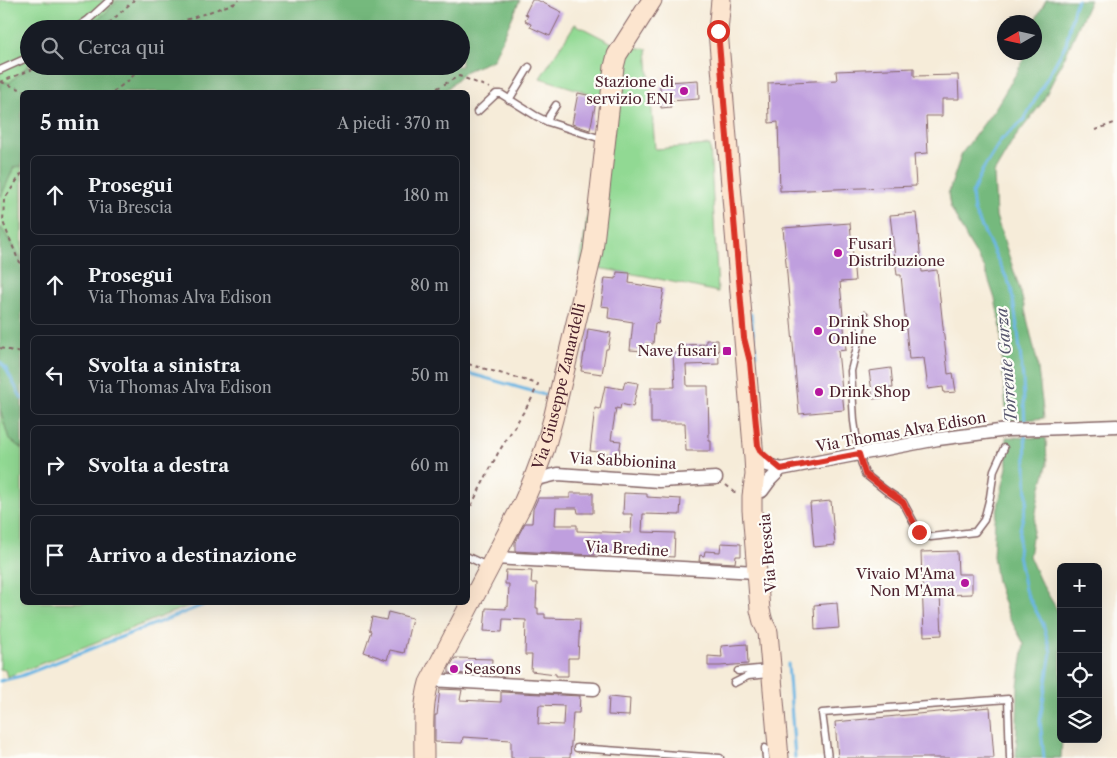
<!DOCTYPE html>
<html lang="it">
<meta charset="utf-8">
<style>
body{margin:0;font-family:"Libre Caslon Text",serif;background:#242831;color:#f1f3f6}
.controls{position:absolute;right:15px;bottom:15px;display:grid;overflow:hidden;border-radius:8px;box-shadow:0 5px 20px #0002}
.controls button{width:45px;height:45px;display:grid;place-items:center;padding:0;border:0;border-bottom:1px solid #363941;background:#171b24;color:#f1f3f6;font:25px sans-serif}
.compass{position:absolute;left:997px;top:15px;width:45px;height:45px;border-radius:50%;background:#171b24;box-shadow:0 5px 20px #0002;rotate:261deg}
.stop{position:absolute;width:15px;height:15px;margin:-11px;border:4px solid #d93025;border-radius:50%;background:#fff}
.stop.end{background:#d93025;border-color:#fff;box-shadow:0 1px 5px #0008}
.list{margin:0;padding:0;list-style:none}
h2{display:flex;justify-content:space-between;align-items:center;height:65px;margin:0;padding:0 20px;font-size:21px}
h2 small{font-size:16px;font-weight:400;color:#9ea1a6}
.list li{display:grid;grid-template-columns:32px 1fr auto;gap:15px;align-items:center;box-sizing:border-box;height:80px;margin:0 10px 10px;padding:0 10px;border:1px solid #363941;border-radius:8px}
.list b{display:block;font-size:19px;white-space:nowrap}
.list p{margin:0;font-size:16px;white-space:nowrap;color:#9ea1a6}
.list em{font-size:16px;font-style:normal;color:#9ea1a6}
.icon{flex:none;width:28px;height:28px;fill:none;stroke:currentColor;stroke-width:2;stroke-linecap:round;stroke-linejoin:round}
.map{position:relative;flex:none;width:1117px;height:758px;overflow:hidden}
.search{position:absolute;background:#171b24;box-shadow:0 5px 20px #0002;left:20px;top:20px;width:450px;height:55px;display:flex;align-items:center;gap:12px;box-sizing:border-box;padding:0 18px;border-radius:28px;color:#9ea1a6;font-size:19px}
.panel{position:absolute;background:#171b24;box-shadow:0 5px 20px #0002;left:20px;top:90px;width:450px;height:515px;border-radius:8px}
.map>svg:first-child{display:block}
</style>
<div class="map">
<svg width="1117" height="758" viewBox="0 0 1117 758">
<rect width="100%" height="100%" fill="#fdfcf7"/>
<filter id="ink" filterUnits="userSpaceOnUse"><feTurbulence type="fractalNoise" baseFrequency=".02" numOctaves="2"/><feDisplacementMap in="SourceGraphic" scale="10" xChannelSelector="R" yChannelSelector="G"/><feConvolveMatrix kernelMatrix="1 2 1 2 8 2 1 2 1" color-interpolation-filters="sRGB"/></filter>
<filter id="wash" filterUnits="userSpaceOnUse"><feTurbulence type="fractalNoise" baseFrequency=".0096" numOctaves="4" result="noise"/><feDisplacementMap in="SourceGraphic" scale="20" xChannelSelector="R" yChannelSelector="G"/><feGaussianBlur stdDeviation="1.12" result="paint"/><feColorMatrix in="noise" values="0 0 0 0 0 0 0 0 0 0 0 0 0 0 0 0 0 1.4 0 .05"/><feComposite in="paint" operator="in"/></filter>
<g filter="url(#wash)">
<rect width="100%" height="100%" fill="#f6ecd9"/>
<path fill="#91d993" stroke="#6e7c5f" d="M 0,0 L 118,0 L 106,13 L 83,29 L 29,29 L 29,65 L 9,83 L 0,80 Z
M 575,24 L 614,44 L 647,49 L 655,149 L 710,145 L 718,292 L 645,276 L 580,265 L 605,98 L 540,78 Z
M 22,166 L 22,259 L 0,226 L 0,199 L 14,167 Z
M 0,409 L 9,439 L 22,449 L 22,602 L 196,603 L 7,677 L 5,670 L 0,669 Z"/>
<path fill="#74b97d" stroke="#5f6c54" d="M 118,0 L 520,0 L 493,60 L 466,71 L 444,92 L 22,92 L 22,166 L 14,167 L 0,199 L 0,80 L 9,83 L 29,65 L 29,66 L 461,66 L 461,29 L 83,29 L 106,13 Z
M 1046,0 L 1090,0 L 1069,48 L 1042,103 L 1014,139 L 994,173 L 996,216 L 1021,293 L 1037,361 L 1044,418 L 1007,422 L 1002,363 L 1001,328 L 995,299 L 985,269 L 969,243 L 950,206 L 948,194 L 962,153 L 996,107 L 1017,72 L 1027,53 L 1034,52 L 1035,26 L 1037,17 Z
M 0,226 L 22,259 L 22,449 L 9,439 L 0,409 Z
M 1006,437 L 1046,438 L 1047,466 L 1039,494 L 1029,556 L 1040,581 L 1055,606 L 1061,618 L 1061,739 L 1062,739 L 1061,758 L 1016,758 L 1018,686 L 1024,644 L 1008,615 L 997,582 L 993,556 L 995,520 L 1007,467 Z"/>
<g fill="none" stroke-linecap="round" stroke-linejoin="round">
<path stroke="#6ab6e4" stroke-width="3" d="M 751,314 L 756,355
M 0,362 L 5,367 L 22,399
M 468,373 L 545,395
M 1025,427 L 1023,379 L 1018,332 L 1011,287 L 974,211 L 972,194 L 982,171 L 1001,140 L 1024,120 L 1066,44 L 1074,8 L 1077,0
M 1025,433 L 1027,501 L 1020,529 L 1018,554 L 1025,590 L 1043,624 L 1051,652 L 1040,720 L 1044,758
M 788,664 L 795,758
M 0,681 L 21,676 L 211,602"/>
</g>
<g id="blocks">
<path fill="#bf9fde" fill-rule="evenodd" d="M 532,0 L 537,0 L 562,12 L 550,36 L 530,27 L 531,24 L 525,21 L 528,15 L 525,14 Z
M 914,68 L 914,76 L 958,75 L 959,99 L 942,99 L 942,116 L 926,116 L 928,153 L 914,154 L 916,186 L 780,191 L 778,122 L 769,123 L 768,83 L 837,80 L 836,71 Z
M 698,80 L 699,99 L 670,101 L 671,107 L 661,108 L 660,86 L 668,85 L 668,82 Z
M 578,93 L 597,97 L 590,130 L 572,124 Z
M 916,213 L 922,272 L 937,270 L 948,374 L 953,373 L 956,392 L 944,393 L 943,387 L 928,389 L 924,358 L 909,359 L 901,275 L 897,275 L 890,215 Z
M 850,223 L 855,281 L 840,282 L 846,350 L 838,351 L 844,410 L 799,414 L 783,228 Z
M 617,272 L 630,273 L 629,283 L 664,289 L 658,324 L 655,323 L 653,344 L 646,343 L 644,351 L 630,350 L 633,322 L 608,318 L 609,307 L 601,306 L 605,278 L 616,279 Z
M 588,329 L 611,333 L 608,349 L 606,349 L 602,374 L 581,371 L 584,353 L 585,353 Z
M 706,340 L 718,340 L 719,364 L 686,365 L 687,386 L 708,386 L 709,441 L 711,441 L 711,451 L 686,451 L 685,423 L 651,423 L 651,387 L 675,387 L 673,353 L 685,353 L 685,345 L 706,344 Z
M 891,368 L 893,388 L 888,388 L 889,397 L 873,399 L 869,371 Z
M 625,381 L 638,383 L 633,407 L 621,404 L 620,409 L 616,408 L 611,440 L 621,441 L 618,460 L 606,459 L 607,453 L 590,451 L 595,408 L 600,409 L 605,386 L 623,389 Z
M 570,493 L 593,493 L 593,513 L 578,513 L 577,508 L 556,508 L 555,525 L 577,525 L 577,531 L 631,533 L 632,514 L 623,514 L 624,493 L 647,494 L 647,497 L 681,499 L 680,515 L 643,514 L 642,532 L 675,533 L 674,557 L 660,556 L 660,554 L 595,551 L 595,555 L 515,551 L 515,542 L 517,538 L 518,538 L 518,536 L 525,523 L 532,523 L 533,509 L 538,498 L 570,498 Z
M 831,501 L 835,545 L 814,547 L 810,503 Z
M 721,543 L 741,544 L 741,556 L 736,556 L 735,563 L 699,561 L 700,555 L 704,556 L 705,551 L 720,552 Z
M 957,551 L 958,574 L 972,574 L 972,594 L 940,595 L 942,635 L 924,636 L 921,552 Z
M 506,570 L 532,571 L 531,583 L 537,583 L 536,608 L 538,608 L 538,614 L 545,614 L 545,618 L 580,619 L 578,658 L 568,658 L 568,676 L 556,676 L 556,674 L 531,671 L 532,655 L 525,655 L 526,620 L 503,619 L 502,632 L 484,631 L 486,608 L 506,609 L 506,606 L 508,607 L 509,584 L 505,584 Z
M 837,603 L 839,628 L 815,630 L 814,605 Z
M 388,612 L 412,618 L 404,653 L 390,650 L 387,660 L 364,652 L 371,631 L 369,630 L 372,617 L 386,620 Z
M 747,644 L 748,664 L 720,666 L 708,666 L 708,656 L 722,657 L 721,646 Z
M 455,658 L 492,659 L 491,675 L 449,673 L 449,668 Z
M 440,689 L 462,690 L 460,700 L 501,702 L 501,692 L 580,696 L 579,713 L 573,713 L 570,758 L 511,758 L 511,740 L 463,737 L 462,743 L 435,742 L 435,715 L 437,715 ZM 539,705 L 564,706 L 563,725 L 538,724 Z
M 609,697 L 630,699 L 629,716 L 608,715 Z
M 990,707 L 994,758 L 838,758 L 835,722 Z"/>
</g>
</g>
<g filter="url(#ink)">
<use href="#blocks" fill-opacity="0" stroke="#866768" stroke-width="1"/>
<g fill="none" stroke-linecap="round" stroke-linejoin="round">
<defs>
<path id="lane" d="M 75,29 L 88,20 L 110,0
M 0,70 L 29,57
M 509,100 L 529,67
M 477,112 L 494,96 L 496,94 L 501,94 L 536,116 L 548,122 L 605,140
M 548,122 L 549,116 L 556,105
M 865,315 L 851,371 L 854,421 L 859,455 L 865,474 L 885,490 L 903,502 L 919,532 L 931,537 L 975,532 L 984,520 L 990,497 L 994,470 L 1004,448
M 468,557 L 489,567
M 738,671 L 769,668
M 734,683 L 748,676 L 769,674
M 577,748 L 720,758
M 765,748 L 766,758
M 828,758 L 822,713 L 1008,699 L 1010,758"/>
<path id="street" d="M 754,458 L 761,463 L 781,469 L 938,439 L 1007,430 L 1117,426
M 533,480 L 558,474 L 659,481 L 716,478
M 762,491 L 770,480 L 781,469
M 495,558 L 757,572
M 430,680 L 594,689"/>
<g id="secondary">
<path d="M 721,0 L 718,31 L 754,458 L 755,475 L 752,496 L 752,510 L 760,610 L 763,622 L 768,632 L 779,758"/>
<path id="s1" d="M 424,758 C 424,733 422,707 429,683 L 523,503 L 533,480 L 545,448 L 553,419 L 593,251 L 614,67 L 617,55 L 652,0"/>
</g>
</defs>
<use href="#lane" stroke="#866768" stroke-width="9"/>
<use href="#street" stroke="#866768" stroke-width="15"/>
<use href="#secondary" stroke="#866768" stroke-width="21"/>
<path stroke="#866768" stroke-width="2" stroke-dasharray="4 4" stroke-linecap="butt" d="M 103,29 L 134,0
M 174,29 L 180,22 L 238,2 L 239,0
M 0,82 L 41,66
M 1,82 L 28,92
M 113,92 L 129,80 L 142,66
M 430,92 L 432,91 L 459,76 L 490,88
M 1095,130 L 1117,122
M 22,173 L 4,200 L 3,222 L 17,257 L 22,266
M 0,348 L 22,353
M 468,364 L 538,384 L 531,400 L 498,453 L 468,512
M 726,485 L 738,495"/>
<use href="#lane" stroke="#fff" stroke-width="6"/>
<use href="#street" stroke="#fff" stroke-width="12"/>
<use href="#secondary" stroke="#fce5cf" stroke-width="19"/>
</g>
</g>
<g fill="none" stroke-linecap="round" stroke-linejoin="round" filter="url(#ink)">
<path stroke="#d93025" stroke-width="6" d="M 718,31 L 744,338 L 750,362 L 758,446 L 761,452 L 781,469 L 859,454 L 865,474 L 886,490 L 903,502 L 919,532"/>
</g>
<g fill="#b5179e" stroke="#fdfcf7" stroke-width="2">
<circle cx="684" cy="91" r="5"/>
<circle cx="838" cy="253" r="5"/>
<circle cx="818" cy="331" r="5"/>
<rect x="722" y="346" width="10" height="10" rx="2.5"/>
<circle cx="819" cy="392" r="5"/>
<circle cx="965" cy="583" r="5"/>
<circle cx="454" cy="669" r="5"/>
</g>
<g text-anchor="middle" stroke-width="4.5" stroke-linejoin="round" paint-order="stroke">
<g font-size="15" fill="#4a1f2b" stroke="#fdfcf7" text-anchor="start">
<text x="674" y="87" text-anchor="end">Stazione di<tspan x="674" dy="17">servizio ENI</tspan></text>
<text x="848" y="249">Fusari<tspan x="848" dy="17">Distribuzione</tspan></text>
<text x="828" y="327">Drink Shop<tspan x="828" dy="17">Online</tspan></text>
<text x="717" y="356" text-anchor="end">Nave fusari</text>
<text x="829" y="397">Drink Shop</text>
<text x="955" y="579" text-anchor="end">Vivaio M'Ama<tspan x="955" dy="17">Non M'Ama</tspan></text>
<text x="464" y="674">Seasons</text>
</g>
<g font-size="15" fill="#4a1f2b" stroke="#fdfcf7">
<text dy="5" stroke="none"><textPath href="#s1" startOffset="401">Via Giuseppe Zanardelli</textPath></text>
<text transform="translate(901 432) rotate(-10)" y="5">Via Thomas Alva Edison</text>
<text transform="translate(623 461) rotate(3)" y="5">Via Sabbionina</text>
<text transform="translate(627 549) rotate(3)" y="5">Via Bredine</text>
<text transform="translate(768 553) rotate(-95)" y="5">Via Brescia</text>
</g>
<g font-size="16" font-style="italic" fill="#55546c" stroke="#fdfcf7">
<text transform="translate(1006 365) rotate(-95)" y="6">Torrente Garza</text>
</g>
</g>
</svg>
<div class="controls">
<button>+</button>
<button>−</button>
<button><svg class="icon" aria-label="locate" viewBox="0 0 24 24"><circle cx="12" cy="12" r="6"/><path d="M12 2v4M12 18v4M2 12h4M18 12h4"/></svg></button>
<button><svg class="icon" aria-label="layers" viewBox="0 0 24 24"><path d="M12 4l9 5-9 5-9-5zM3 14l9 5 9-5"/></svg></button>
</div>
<svg class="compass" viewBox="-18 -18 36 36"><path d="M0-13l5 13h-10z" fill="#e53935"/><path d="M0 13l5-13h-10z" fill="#9ea1a6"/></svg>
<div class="stop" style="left:718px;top:31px"></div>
<div class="stop end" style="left:919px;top:532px"></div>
<div class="search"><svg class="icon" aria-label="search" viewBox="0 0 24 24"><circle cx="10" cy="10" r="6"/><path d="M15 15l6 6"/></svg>Cerca qui</div>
<section class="panel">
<h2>5 min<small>A piedi · 370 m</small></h2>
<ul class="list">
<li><svg class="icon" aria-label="ahead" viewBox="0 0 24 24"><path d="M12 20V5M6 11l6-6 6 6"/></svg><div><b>Prosegui</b><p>Via Brescia</p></div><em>180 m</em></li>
<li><svg class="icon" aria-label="ahead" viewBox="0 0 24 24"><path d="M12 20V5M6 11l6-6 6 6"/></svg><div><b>Prosegui</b><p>Via Thomas Alva Edison</p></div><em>80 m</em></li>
<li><svg class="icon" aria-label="left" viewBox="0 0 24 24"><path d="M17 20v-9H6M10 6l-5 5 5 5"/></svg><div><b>Svolta a sinistra</b><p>Via Thomas Alva Edison</p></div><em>50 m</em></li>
<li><svg class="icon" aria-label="right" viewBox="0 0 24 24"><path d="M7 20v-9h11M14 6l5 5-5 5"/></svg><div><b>Svolta a destra</b></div><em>60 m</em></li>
<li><svg class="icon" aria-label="arrive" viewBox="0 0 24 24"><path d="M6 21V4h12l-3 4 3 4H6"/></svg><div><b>Arrivo a destinazione</b></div></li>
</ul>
</section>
</div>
